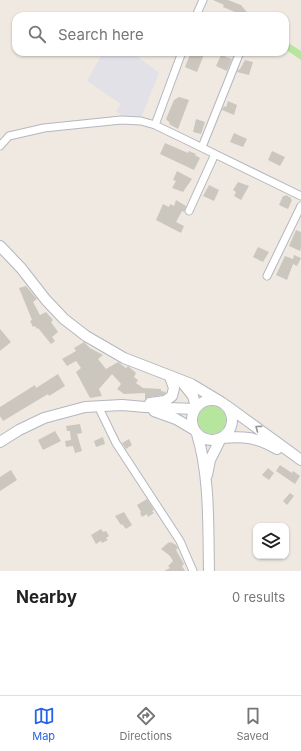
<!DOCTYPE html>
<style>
body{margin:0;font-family:Inter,sans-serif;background:#f2f2f2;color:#222}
.controls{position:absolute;right:12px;bottom:12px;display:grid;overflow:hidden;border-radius:8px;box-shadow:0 1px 3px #0004}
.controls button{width:36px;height:36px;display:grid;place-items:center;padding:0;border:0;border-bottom:1px solid #e0e0e0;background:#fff;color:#222;font:20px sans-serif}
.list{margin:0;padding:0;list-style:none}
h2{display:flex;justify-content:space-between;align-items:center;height:52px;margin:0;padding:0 16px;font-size:17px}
h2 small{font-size:13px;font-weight:400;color:#767676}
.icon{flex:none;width:22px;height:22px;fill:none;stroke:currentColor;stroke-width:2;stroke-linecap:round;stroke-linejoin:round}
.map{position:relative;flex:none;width:301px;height:571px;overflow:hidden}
.search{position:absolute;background:#fff;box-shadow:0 1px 3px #0004;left:12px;right:12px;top:12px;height:44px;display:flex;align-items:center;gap:10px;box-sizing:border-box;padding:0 14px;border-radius:12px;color:#767676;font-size:15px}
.sheet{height:124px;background:#fff}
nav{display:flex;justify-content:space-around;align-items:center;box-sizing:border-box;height:56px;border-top:1px solid #e0e0e0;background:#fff;font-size:11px;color:#767676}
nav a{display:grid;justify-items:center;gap:2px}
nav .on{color:#2563eb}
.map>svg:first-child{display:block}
</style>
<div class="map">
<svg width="301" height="571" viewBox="0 0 301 571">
<rect width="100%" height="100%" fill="#efe9e1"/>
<path fill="#e3e1e8" d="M 103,52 L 132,52 L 159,73 L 141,118 L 126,118 L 116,111 L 121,104 L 87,81 Z"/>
<path fill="#b6e59e" d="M 285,41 L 301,51 L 301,60 L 285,49 Z
M198 420a14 14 0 1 1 28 0a14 14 0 1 1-28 0Z"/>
<path fill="#cbc7bf" d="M 213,0 L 228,0 L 241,5 L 250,16 L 234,16 L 235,12 L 223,7 L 224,5 Z
M 191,52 L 205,52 L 197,72 L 185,67 Z
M 221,55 L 232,59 L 227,71 L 216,66 Z
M 245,60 L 253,62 L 249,75 L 237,72 L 238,70 L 240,69 Z
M 179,97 L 189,100 L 178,129 L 169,124 L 170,123 L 166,119 L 174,100 Z
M 228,101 L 237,105 L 234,115 L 222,110 L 224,106 L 226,107 Z
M 196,119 L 205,122 L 201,134 L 193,132 Z
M 234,133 L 247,139 L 243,147 L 230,142 Z
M 165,143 L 188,153 L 189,151 L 196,154 L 195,155 L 200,158 L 194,170 L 160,154 Z
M 272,151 L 285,157 L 280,166 L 268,160 Z
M 177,171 L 192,179 L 183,192 L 172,188 L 176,181 L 173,180 Z
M 238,182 L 249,186 L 241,200 L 234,196 L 236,192 L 233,190 Z
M 209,185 L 219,190 L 214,201 L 203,196 Z
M 286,195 L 291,198 L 291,199 L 292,200 L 288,209 L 279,205 L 283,196 L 285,196 Z
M 176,200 L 186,206 L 184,212 L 182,211 L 176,222 L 184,226 L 181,233 L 156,220 L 163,204 L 169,207 L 170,204 L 174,206 Z
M 296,230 L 301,232 L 301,248 L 300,251 L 289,246 Z
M 258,247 L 269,252 L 263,262 L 253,257 Z
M 294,255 L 301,258 L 297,266 L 293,264 L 287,280 L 276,275 L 285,256 L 293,259 Z
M 26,286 L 37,299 L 33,302 L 40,315 L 46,312 L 53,320 L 51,322 L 58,332 L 52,337 L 55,341 L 51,344 L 38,328 L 37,329 L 35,326 L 33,327 L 30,321 L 32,320 L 19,288 Z
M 0,329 L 11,342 L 0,351 Z
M 84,342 L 90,348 L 103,355 L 98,359 L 106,369 L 118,362 L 126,368 L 128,366 L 136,373 L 134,377 L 138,380 L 136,383 L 143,388 L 161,389 L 161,391 L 166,392 L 163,395 L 149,397 L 145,399 L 145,393 L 124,394 L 117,389 L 121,384 L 112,374 L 99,389 L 102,396 L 90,398 L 76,372 L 81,368 L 76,361 L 67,366 L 62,359 L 76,351 L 74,348 Z
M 58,374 L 65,386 L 49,396 L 48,394 L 3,421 L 0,416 L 0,407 L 35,385 L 36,388 Z
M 80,424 L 82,433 L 77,434 L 82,451 L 75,453 L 73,446 L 66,447 L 65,441 L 71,440 L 70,431 L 67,431 L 66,426 Z
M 55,431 L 61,441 L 43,450 L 38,440 Z
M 103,437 L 105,444 L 96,447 L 94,441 Z
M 129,439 L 132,445 L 126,449 L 122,443 Z
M 280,465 L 292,473 L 293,471 L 300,476 L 295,484 L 276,471 Z
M 268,468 L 274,473 L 269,480 L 262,475 Z
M 11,470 L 17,480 L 0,491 L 0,477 Z
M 290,493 L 294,496 L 287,505 L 283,501 Z
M 147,499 L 154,510 L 152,511 L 154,513 L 148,517 L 147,514 L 142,517 L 140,513 L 141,512 L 137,505 Z
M 124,512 L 132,525 L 126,529 L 122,524 L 121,525 L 115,516 Z
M 101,529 L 103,532 L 106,531 L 109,536 L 106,538 L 108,540 L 102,543 L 101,541 L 96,544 L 91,535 Z
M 169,542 L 170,543 L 171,542 L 176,545 L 178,548 L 176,550 L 184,564 L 182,566 L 185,571 L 164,571 L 170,568 L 168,566 L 173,561 L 170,556 L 161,549 Z"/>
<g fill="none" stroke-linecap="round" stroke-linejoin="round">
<defs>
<path id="street" d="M 196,16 L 203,0
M 155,125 L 182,52
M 0,146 L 9,136 L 44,128 L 121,120 L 141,121 L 155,125 L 180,137 L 301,196
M 202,147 L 240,52
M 189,211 L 215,154
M 267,276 L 301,206
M 98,406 L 116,443 L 180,541 L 193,571"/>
<path id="secondary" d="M 0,246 L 21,268 L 46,300 L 64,319 L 86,336 L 124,358 L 191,384 L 221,402
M 181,381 L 193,396 L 196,407
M192 420a20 20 0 1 1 40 0a20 20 0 1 1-40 0Z
M 150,403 L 165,401 L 172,396 L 174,388 L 170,377
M 227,406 L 301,460
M 154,411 L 176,419 L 193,429
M 197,434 C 210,476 208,526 209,571
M 221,438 C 245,436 256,437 277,449
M 0,442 L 19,430 L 44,418 L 85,407 L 122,405 L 145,407 L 195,409
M 207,475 L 210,460 L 221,438"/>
</defs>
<use href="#street" stroke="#b4b7c1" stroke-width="9"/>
<use href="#secondary" stroke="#b4b7c1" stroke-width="12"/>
<use href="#street" stroke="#fff" stroke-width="7"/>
<use href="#secondary" stroke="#fff" stroke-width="10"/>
</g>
<defs><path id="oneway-chevron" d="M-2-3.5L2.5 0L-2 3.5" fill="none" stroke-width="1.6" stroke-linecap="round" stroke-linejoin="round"/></defs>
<use stroke="#969696" href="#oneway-chevron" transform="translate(258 428) rotate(-143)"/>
</svg>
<div class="controls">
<button><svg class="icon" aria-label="layers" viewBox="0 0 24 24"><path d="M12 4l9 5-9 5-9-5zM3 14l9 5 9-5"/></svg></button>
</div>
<div class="search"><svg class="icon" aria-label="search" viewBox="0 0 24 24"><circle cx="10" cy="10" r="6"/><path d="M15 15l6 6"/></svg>Search here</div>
</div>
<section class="sheet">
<h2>Nearby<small>0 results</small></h2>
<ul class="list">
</ul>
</section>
<nav>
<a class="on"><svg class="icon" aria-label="map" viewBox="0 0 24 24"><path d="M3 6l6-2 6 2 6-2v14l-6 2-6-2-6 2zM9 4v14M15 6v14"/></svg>Map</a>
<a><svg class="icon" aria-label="directions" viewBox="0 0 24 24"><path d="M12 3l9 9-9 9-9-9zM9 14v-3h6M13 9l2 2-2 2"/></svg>Directions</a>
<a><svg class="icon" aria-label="saved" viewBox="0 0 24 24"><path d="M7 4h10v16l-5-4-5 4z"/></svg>Saved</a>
</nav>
